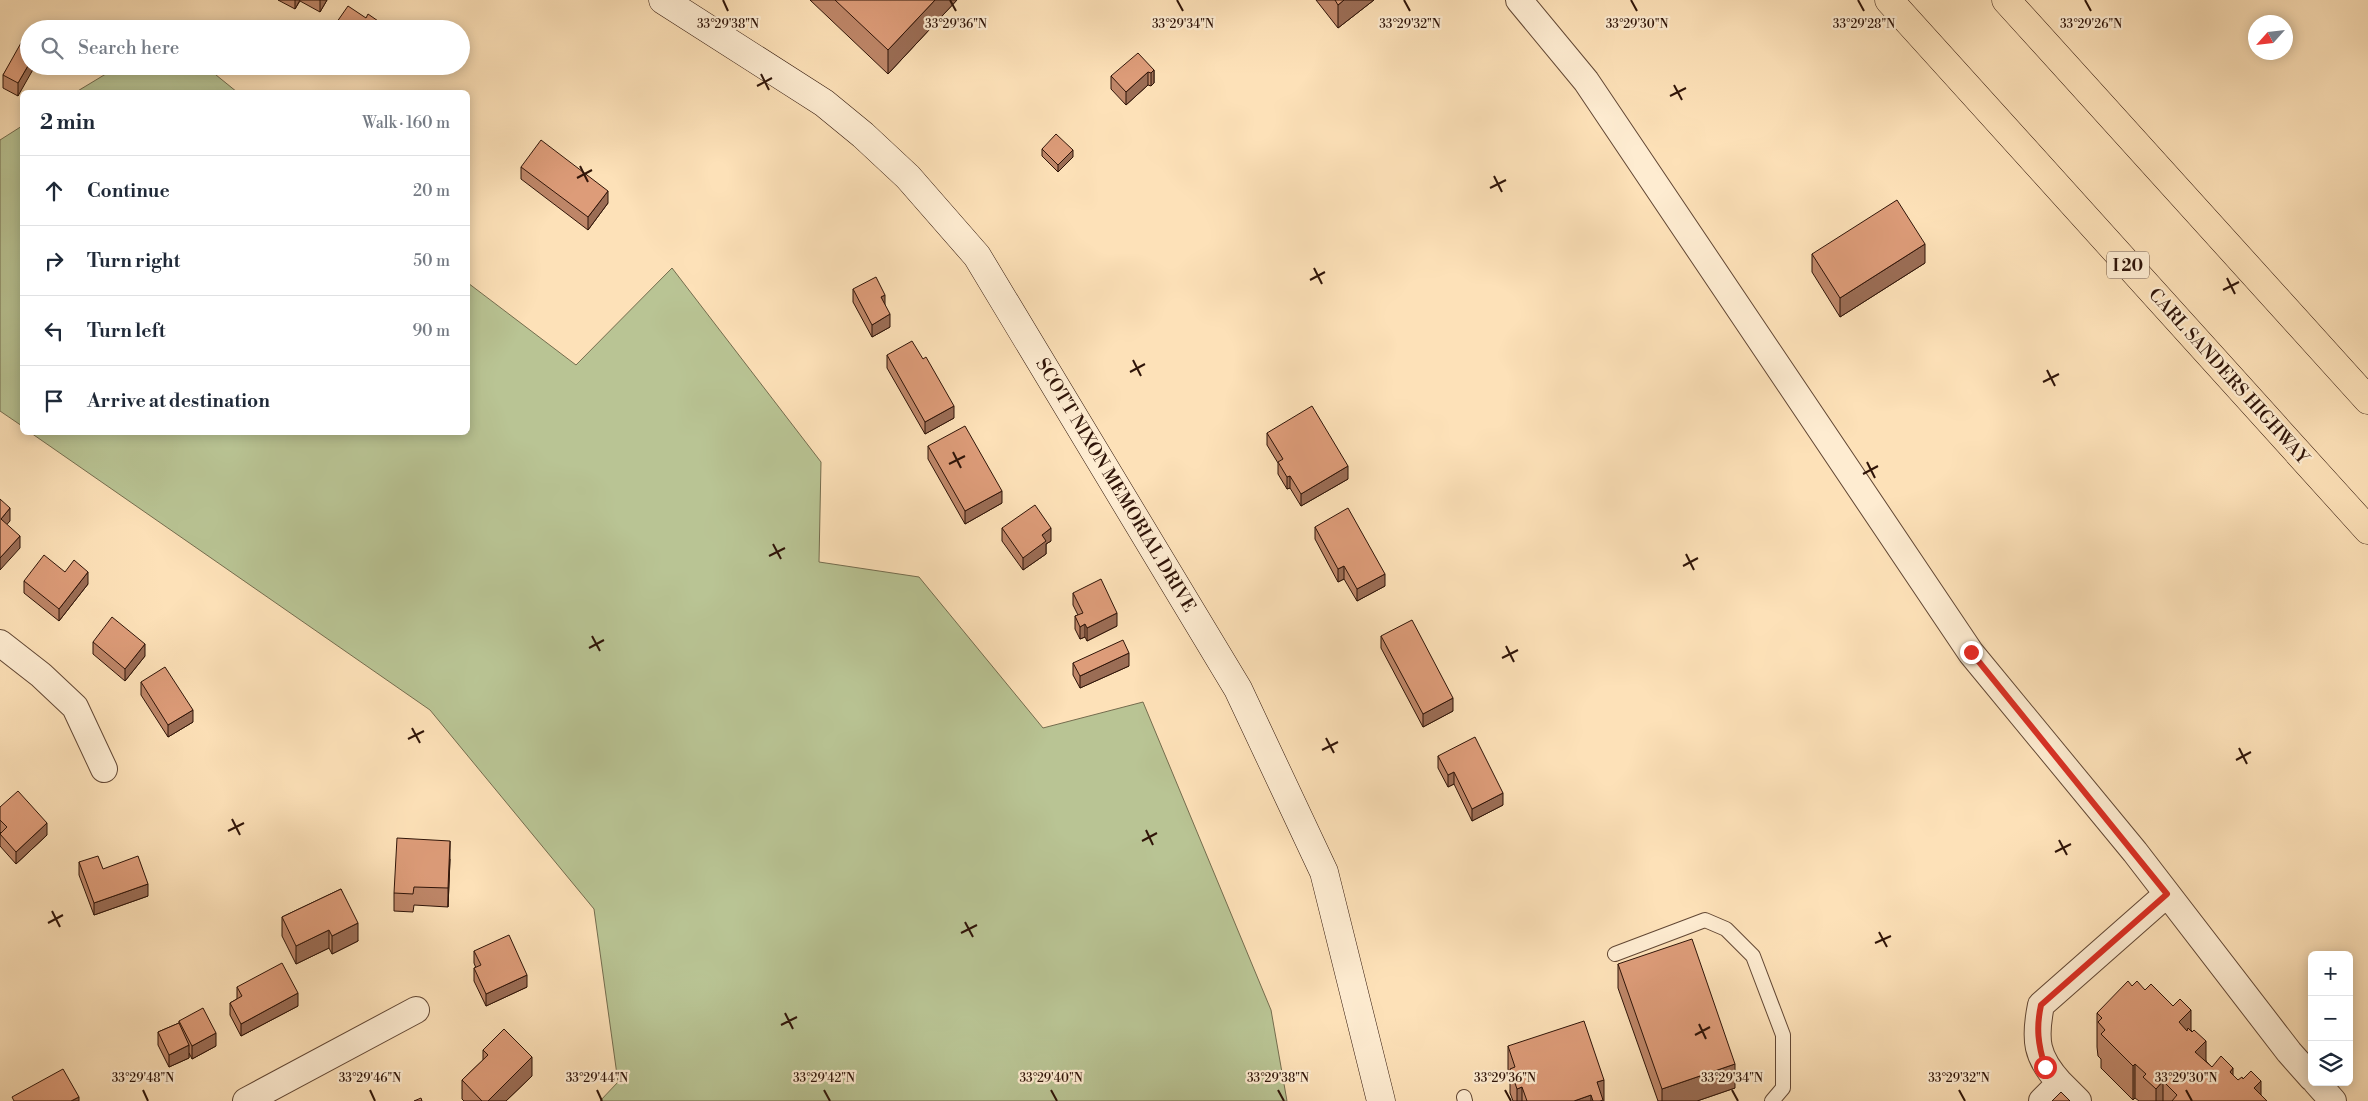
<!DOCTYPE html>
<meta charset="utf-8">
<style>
body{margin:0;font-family:"Libre Bodoni",serif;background:#f6f6f7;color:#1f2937}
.controls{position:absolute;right:15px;bottom:15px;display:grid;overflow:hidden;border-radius:8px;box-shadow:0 2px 12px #0003}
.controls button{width:45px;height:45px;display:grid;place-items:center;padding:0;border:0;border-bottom:1px solid #e0e1e3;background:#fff;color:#1f2937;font:25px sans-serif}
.compass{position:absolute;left:2248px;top:15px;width:45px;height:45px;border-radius:50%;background:#fff;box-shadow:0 2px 12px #0003;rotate:243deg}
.stop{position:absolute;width:15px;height:15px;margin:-11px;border:4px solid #d93025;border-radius:50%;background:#fff}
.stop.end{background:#d93025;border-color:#fff;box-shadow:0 1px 5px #0008}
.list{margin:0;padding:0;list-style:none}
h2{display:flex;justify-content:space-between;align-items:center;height:65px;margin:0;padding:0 20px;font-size:21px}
h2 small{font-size:16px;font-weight:400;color:#747a83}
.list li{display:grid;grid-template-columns:32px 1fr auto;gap:15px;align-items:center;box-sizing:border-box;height:70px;padding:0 20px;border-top:1px solid #e0e1e3}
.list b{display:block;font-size:19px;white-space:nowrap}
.list em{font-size:16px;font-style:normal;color:#747a83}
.icon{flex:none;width:28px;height:28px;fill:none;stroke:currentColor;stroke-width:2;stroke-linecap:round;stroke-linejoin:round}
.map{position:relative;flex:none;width:2368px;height:1101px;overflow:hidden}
.search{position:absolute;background:#fff;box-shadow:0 2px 12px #0003;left:20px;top:20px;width:450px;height:55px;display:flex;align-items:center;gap:12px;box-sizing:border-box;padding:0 18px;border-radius:28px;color:#747a83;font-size:19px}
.panel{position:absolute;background:#fff;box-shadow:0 2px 12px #0003;left:20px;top:90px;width:450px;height:345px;border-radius:8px}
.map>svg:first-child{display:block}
</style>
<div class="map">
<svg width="2368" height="1101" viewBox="0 0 2368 1101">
<rect width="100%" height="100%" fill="#fde1b8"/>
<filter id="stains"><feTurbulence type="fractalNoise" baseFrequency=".004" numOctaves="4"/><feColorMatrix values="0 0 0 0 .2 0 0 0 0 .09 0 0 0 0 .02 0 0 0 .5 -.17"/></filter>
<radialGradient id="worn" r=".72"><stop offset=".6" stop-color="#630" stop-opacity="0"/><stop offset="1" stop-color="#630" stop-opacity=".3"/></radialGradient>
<path fill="#b9c494" stroke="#746c4e" d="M 119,66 L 205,66 L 237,92 L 76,92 Z
M 22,126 L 22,426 L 0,411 L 0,140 Z
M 672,268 L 821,462 L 819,562 L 919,577 L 1043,728 L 1143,702 L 1271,1010 L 1287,1101 L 600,1101 L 618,1082 L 594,909 L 430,710 L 31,433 L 468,432 L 468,283 L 576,365 Z"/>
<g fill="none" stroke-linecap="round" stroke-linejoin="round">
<defs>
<path id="service" d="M 1615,954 L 1705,920 L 1726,929 L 1753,956 L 1783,1035 L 1783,1088 L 1772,1101
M 1464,1097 L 1465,1101"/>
<path id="minor" d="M 1519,0 L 1586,81 L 1971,653 L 2135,852 L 2289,1052 L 2312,1078
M 0,643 L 41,675 L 75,707 L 104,769
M 2316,1082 L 2333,1101
M 2060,1083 C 2036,1057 2034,1040 2041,1005 L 2167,894
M 246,1101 L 416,1010
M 2042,1101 L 2060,1083 L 2078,1101"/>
<path id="secondary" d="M 663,0 L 824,103 L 863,135 L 908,177 L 977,256 L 1238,689 L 1324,872 L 1381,1101"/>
<path id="motorway" d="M 1889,0 L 2368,530
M 2006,0 L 2368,400"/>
</defs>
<use href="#service" stroke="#624734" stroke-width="16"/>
<use href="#minor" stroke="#624734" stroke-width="28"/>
<use href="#secondary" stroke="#2f1408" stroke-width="29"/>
<use href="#motorway" stroke="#2f1408" stroke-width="29"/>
<use href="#service" stroke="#feecd1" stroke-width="14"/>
<use href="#minor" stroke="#feecd1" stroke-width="26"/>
<use href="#secondary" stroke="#feecd1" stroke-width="28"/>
<use href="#motorway" stroke="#fde1b8" stroke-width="28"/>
</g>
<path fill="#be8668" stroke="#2f1408" d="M 278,0 L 327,0 L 320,12 L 300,1 L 295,9 Z
M 810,0 L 957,0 L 888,74 Z
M 1316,0 L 1374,0 L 1338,28 Z
M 29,36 L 18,96 L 3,88 L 3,75 Z
M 1154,70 L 1154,83 L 1151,86 L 1148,85 L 1126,105 L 1111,89 L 1111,76 Z
M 1042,149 L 1073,157 L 1058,172 L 1042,156 Z
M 521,167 L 608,203 L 588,230 L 521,179 Z
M 1812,254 L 1925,263 L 1840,317 L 1812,272 Z
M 853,289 L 890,327 L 872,337 L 853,302 Z
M 887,355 L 954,418 L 925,434 L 887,368 Z
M 1267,433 L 1348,479 L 1301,506 L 1290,488 L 1287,489 L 1278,474 L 1278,463 L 1267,445 Z
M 928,446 L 1002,503 L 965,524 L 928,459 Z
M 1315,527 L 1385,586 L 1357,601 L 1344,579 L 1338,582 L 1315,539 Z
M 1002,528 L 1051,541 L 1046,544 L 1046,554 L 1023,570 L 1002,541 Z
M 65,572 L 88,584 L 59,621 L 24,593 L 24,581 Z
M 1073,593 L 1117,626 L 1087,641 L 1085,637 L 1080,639 L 1075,629 L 1075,616 L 1078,615 L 1073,605 Z
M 1381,636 L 1453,711 L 1423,727 L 1381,648 Z
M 93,642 L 145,656 L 125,681 L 93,654 Z
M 1073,663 L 1129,666 L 1080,688 L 1073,675 Z
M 141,682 L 193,722 L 168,737 L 141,695 Z
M 1438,756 L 1503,805 L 1472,821 L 1454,784 L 1448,787 L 1438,768 Z
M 0,807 L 47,835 L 16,864 L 0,846 L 0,833 L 1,833 L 0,832 Z
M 450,859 L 448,907 L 414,905 L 413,912 L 394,911 L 394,893 Z
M 79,862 L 148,896 L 94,915 L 79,875 Z
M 341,889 L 358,941 L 332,954 L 329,948 L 296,964 L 282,936 L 282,917 Z
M 474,951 L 527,987 L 486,1006 L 474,981 L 474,968 L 476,968 L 474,963 Z
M 1618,964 L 1735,1088 L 1697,1101 L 1658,1101 L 1618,988 Z
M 2132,986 L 2145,990 L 2191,1030 L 2206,1061 L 2212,1067 L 2233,1076 L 2238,1080 L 2261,1095 L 2267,1101 L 2139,1101 L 2135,1098 L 2133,1100 L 2101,1068 L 2101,1059 L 2098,1056 L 2097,1047 L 2097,1013 Z
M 237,987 L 298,1006 L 241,1036 L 230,1015 L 230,1003 L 237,999 Z
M 179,1021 L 216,1046 L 192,1059 L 189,1053 L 189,1058 L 169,1067 L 158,1045 L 158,1032 L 179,1023 Z
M 1508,1046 L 1604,1101 L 1513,1101 L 1510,1093 L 1510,1078 L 1508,1070 Z
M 483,1050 L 532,1076 L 506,1101 L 464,1101 L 462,1099 L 462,1080 L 483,1060 Z"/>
<path fill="#9b6d55" stroke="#2f1408" d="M 295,0 L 300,0 L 295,9 Z
M 320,0 L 327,0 L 320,12 Z
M 935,0 L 957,0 L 888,74 L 888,50 Z
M 1344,0 L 1374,0 L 1338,28 L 1338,5 Z
M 381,23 L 381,29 L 377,29 Z
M 29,64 L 29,66 L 35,66 L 18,96 L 18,83 Z
M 1154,70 L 1154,83 L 1151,86 L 1151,73 Z
M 1148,72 L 1148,85 L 1126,105 L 1126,92 Z
M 1073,150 L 1073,157 L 1058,172 L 1058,165 Z
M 608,191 L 608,203 L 588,230 L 588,217 Z
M 1925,244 L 1925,263 L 1840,317 L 1840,298 Z
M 885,295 L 885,308 L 881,297 Z
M 890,314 L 890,327 L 872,337 L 872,325 Z
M 954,406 L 954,418 L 925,434 L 925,422 Z
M 1348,466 L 1348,479 L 1301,506 L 1301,494 Z
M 1290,476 L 1290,488 L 1287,489 L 1287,477 Z
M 1002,491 L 1002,503 L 965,524 L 965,511 Z
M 10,508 L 10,521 L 1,531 L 1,519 Z
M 1051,528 L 1051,541 L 1046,544 L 1046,554 L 1023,570 L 1023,558 L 1042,535 Z
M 20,536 L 20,548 L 0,570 L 0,558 Z
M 1344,566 L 1344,579 L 1338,582 L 1338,569 Z
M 88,572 L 88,584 L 59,621 L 59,609 Z
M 1385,574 L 1385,586 L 1357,601 L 1357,589 Z
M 1117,613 L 1117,626 L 1087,641 L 1087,628 Z
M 1085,624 L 1085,637 L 1080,639 L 1080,627 Z
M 145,644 L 145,656 L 125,681 L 125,669 Z
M 1129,653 L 1129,666 L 1080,688 L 1080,676 Z
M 1453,698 L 1453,711 L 1423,727 L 1423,714 Z
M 193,710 L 193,722 L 168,737 L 168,725 Z
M 1454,772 L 1454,784 L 1448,787 L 1448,775 Z
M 1503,793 L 1503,805 L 1472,821 L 1472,809 Z
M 47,823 L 47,835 L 16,864 L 16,852 Z
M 450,841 L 450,859 L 448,907 L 448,888 Z
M 148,884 L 148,896 L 94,915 L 94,903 Z
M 358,923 L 358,941 L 332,954 L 332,936 Z
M 329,930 L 329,948 L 296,964 L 296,946 Z
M 527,975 L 527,987 L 486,1006 L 486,994 Z
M 298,993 L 298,1006 L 241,1036 L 241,1024 Z
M 2191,1010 L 2191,1044 L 2179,1022 Z
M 216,1033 L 216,1046 L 192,1059 L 192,1046 Z
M 2206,1041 L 2206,1075 L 2195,1052 Z
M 189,1045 L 189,1058 L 169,1067 L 169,1055 Z
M 532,1057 L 532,1076 L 506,1101 L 488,1101 Z
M 1735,1064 L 1735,1088 L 1697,1101 L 1662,1101 L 1662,1089 Z
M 2135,1064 L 2135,1098 L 2133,1100 L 2133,1066 Z
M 2233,1068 L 2233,1101 L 2230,1072 Z
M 1604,1080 L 1604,1101 L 1597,1101 L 1597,1082 Z
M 2163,1081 L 2163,1101 L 2156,1101 L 2156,1089 Z
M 2261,1081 L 2261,1101 L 2254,1088 Z
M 1522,1087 L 1522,1101 L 1517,1101 L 1517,1089 Z
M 1591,1095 L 1591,1101 L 1574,1101 Z
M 79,1097 L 79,1101 L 71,1101 Z"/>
<path fill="#dd9c79" stroke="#2f1408" d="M 835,0 L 935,0 L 888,50 Z
M 1335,0 L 1344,0 L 1338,5 Z
M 348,6 L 366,18 L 368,14 L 381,23 L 377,29 L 332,29 Z
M 26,34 L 29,36 L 29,64 L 18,83 L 3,75 Z
M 1138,53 L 1154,70 L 1151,73 L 1148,72 L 1126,92 L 1111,76 Z
M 1056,134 L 1073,150 L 1058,165 L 1042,149 Z
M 541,140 L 608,191 L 588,217 L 521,167 Z
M 1897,200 L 1925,244 L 1840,298 L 1812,254 Z
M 876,277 L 885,295 L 881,297 L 890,314 L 872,325 L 853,289 Z
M 912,341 L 923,359 L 926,357 L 954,406 L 925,422 L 887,355 Z
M 1312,406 L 1348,466 L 1301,494 L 1290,476 L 1287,477 L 1278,462 L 1283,459 L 1267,433 Z
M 965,426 L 1002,491 L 965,511 L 928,446 Z
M 0,499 L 10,508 L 1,519 L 20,536 L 0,558 Z
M 1035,505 L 1051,528 L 1042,535 L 1046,541 L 1023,558 L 1002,528 Z
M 1348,508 L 1385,574 L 1357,589 L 1344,566 L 1338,569 L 1315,527 Z
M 44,555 L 65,572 L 74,560 L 88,572 L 59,609 L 24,581 Z
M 1101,579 L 1117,613 L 1087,628 L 1085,624 L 1080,627 L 1075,616 L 1083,613 L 1073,593 Z
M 112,617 L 145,644 L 125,669 L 93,642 Z
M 1412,620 L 1453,698 L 1423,714 L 1381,636 Z
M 1123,640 L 1129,653 L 1080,676 L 1073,663 Z
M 165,667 L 193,710 L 168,725 L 141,682 Z
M 1475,737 L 1503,793 L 1472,809 L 1454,772 L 1448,775 L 1438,756 Z
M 18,791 L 47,823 L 16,852 L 0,834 L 7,827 L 0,820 L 0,807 Z
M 397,838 L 450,841 L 448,888 L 414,887 L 413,894 L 394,893 Z
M 98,856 L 103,869 L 138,856 L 148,884 L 94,903 L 79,862 Z
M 341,889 L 358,923 L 332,936 L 329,930 L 296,946 L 282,917 Z
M 509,935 L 527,975 L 486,994 L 474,968 L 481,965 L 474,951 Z
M 1692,939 L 1735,1064 L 1662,1089 L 1618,964 Z
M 282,963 L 298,993 L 241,1024 L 230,1003 L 242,996 L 237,987 Z
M 2128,981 L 2132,986 L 2137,981 L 2145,990 L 2151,984 L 2173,1006 L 2180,999 L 2191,1010 L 2179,1022 L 2187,1031 L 2188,1028 L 2192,1032 L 2194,1030 L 2206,1041 L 2195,1052 L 2212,1067 L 2221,1056 L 2233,1068 L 2230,1072 L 2238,1080 L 2242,1077 L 2243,1079 L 2251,1071 L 2261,1081 L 2254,1088 L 2267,1101 L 2172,1101 L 2177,1095 L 2163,1081 L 2156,1089 L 2143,1077 L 2146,1074 L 2135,1064 L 2133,1066 L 2101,1034 L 2105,1030 L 2098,1022 L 2102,1018 L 2097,1013 Z
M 203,1008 L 216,1033 L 192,1046 L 179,1021 Z
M 1584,1021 L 1604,1080 L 1597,1082 L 1603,1100 L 1600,1101 L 1593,1101 L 1591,1095 L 1574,1101 L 1527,1101 L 1522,1087 L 1517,1089 L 1510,1069 L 1515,1067 L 1508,1046 Z
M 179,1023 L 189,1045 L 169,1055 L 158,1032 Z
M 504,1029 L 532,1057 L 488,1101 L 482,1101 L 462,1080 L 488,1055 L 483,1050 Z
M 63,1069 L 79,1097 L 71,1101 L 14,1101 L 12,1097 Z
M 2061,1092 L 2070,1101 L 2052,1101 Z
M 421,1098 L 422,1101 L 414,1101 Z"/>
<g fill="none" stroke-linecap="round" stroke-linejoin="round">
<path stroke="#d93025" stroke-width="6" d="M 1971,652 L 2167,894 L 2041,1005 C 2036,1028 2038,1044 2045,1067"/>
</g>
<path fill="none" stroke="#2f1408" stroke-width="2" d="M 723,0 L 728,11M 950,0 L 956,11M 1177,0 L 1183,11M 1404,0 L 1410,11M 1631,0 L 1637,11M 1858,0 L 1864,11M 2085,0 L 2091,11M 761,74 L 769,90M 1674,85 L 1682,100M 757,86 L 772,78M 1670,96 L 1686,88M 580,166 L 588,182M 1494,176 L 1502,192M 577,178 L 592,170M 1490,188 L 1506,180M 1314,268 L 1322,284M 2227,278 L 2235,294M 1310,280 L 1325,272M 2223,290 L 2239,282M 1133,360 L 1141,376M 2047,370 L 2055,386M 1130,372 L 1145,364M 2043,382 L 2059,374M 953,452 L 961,468M 1867,462 L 1875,478M 949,464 L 965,456M 1863,474 L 1878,466M 773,544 L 781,559M 1686,554 L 1694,570M 769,556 L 785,548M 1683,566 L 1698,558M 592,636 L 600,651M 1506,646 L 1514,662M 589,648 L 604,640M 1502,658 L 1518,650M 412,728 L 420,743M 1326,738 L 1334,753M 408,739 L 424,731M 2239,748 L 2247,764M 1322,750 L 1338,742M 2236,760 L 2251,752M 232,819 L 240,835M 1146,830 L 1153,845M 228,831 L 244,823M 2059,840 L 2067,855M 1142,841 L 1157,833M 2055,852 L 2071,844M 52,911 L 60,927M 965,922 L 973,937M 48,923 L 63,915M 1879,932 L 1887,947M 961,933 L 977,925M 1875,943 L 1891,936M 785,1013 L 793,1029M 1699,1024 L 1706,1039M 781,1025 L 797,1017M 1695,1035 L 1710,1027M 143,1090 L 148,1101M 370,1090 L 375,1101M 597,1090 L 602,1101M 824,1090 L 830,1101M 1051,1090 L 1057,1101M 1278,1090 L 1284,1101M 1505,1090 L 1511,1101M 1732,1090 L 1738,1101M 1959,1090 L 1965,1101M 2186,1090 L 2192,1101"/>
<g text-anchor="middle" stroke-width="4.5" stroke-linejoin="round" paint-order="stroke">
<rect fill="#feecd1" stroke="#6d5544" stroke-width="1" x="2107" y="251.5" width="42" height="27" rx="4"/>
<g font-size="16" font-weight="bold" fill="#2f1408">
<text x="2128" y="271">I 20</text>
</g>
<g font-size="18" fill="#2f1408" stroke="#feecd1">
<text transform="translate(2229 376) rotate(48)" y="6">CARL SANDERS HIGHWAY</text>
<text transform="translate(1116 485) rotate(59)" y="6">SCOTT NIXON MEMORIAL DRIVE</text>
</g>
</g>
<g font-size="12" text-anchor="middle" fill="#2f1408" stroke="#feecd1" stroke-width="4.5" stroke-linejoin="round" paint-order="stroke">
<text x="728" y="28">33°29'38"N</text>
<text x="956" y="28">33°29'36"N</text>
<text x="1183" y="28">33°29'34"N</text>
<text x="1410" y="28">33°29'32"N</text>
<text x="1637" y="28">33°29'30"N</text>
<text x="1864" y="28">33°29'28"N</text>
<text x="2091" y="28">33°29'26"N</text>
<text x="143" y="1082">33°29'48"N</text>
<text x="370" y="1082">33°29'46"N</text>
<text x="597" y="1082">33°29'44"N</text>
<text x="824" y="1082">33°29'42"N</text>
<text x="1051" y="1082">33°29'40"N</text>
<text x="1278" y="1082">33°29'38"N</text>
<text x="1505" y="1082">33°29'36"N</text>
<text x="1732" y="1082">33°29'34"N</text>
<text x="1959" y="1082">33°29'32"N</text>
<text x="2186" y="1082">33°29'30"N</text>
</g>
<rect width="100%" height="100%" filter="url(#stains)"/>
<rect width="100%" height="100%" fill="url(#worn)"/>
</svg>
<div class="controls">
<button>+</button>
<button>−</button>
<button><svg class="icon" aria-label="layers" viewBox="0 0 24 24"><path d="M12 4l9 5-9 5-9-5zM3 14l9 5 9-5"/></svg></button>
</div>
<svg class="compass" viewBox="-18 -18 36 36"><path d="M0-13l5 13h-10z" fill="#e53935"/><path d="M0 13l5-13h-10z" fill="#747a83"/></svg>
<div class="stop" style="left:2045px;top:1067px"></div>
<div class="stop end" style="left:1971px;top:652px"></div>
<div class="search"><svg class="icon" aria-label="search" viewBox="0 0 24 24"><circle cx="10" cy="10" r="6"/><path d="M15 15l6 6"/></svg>Search here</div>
<section class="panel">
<h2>2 min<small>Walk · 160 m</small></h2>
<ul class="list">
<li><svg class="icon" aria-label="ahead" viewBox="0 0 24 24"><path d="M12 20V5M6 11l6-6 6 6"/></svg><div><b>Continue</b></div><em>20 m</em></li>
<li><svg class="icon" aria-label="right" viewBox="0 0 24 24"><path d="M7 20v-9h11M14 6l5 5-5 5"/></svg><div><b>Turn right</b></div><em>50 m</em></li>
<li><svg class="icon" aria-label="left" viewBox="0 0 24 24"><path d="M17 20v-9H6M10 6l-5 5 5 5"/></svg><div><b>Turn left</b></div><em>90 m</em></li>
<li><svg class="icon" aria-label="arrive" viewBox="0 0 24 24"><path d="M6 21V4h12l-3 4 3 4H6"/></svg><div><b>Arrive at destination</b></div></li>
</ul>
</section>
</div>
